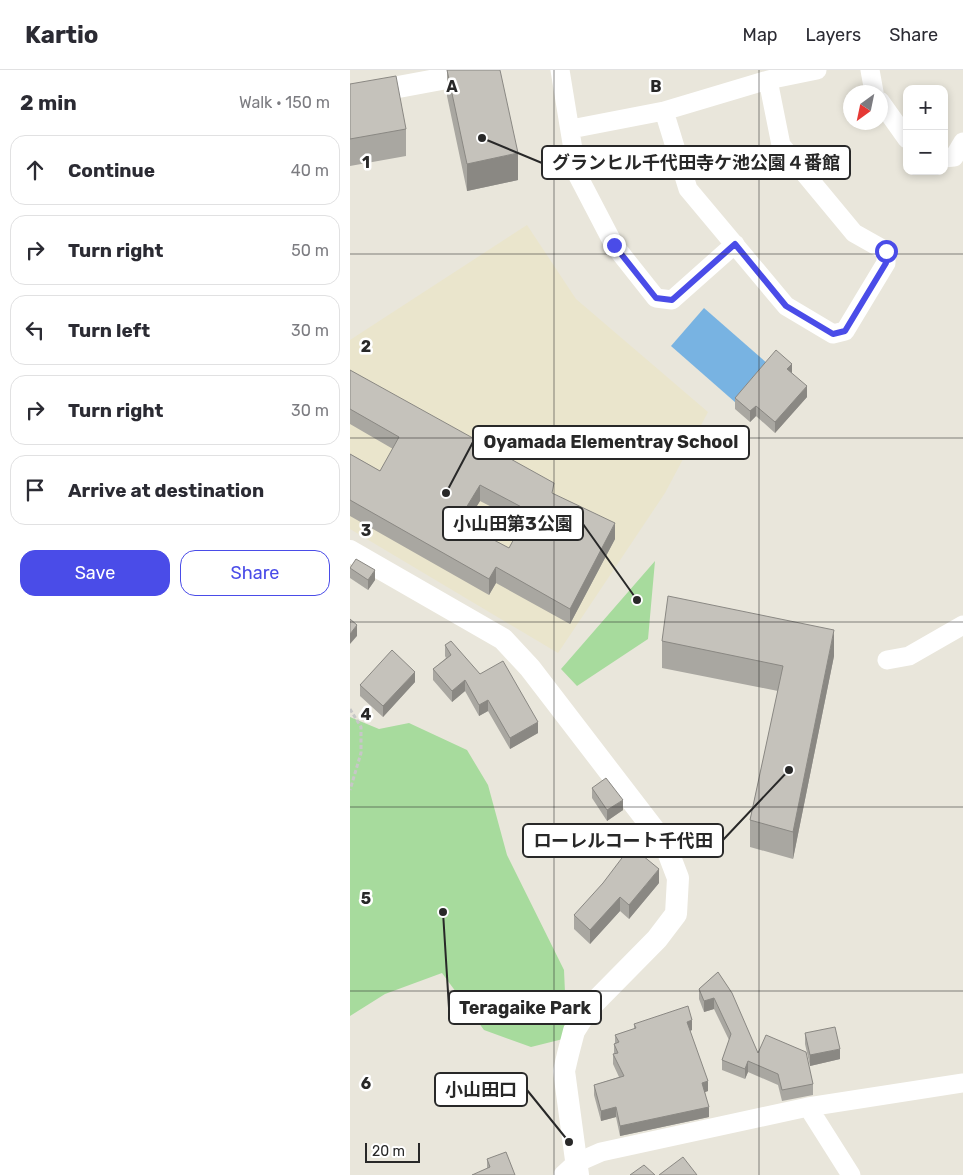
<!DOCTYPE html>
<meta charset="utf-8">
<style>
body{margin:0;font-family:Rubik,"Noto Sans JP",sans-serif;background:#f2f2f3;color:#2b2b33}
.controls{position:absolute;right:15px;top:15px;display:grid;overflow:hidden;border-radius:10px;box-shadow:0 2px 8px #0003}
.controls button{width:45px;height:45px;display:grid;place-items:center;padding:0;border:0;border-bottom:1px solid #e1e1e2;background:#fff;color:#2b2b33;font:25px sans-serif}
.compass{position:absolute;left:493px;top:15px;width:45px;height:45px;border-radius:50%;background:#fff;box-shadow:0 2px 8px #0003;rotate:213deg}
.scale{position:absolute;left:15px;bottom:12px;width:55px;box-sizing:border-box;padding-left:5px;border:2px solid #282828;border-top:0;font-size:14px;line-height:18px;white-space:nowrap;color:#282828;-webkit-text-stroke:4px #fff;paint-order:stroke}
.stop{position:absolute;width:15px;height:15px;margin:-11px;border:4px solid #4a4ce8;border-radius:50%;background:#fff}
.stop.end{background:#4a4ce8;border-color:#fff;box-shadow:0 1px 5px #0008}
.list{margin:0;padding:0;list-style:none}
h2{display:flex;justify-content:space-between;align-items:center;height:65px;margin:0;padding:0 20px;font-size:21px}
h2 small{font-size:16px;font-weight:400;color:#7c7c81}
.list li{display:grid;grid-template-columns:32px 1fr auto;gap:15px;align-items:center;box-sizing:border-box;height:70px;margin:0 10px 10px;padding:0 10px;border:1px solid #e1e1e2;border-radius:15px}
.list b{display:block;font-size:19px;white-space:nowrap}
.list em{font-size:16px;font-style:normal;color:#7c7c81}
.actions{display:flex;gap:10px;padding:15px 20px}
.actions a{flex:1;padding:11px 0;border:1px solid #4a4ce8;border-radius:15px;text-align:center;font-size:18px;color:#4a4ce8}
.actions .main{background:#4a4ce8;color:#fff}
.icon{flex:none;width:28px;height:28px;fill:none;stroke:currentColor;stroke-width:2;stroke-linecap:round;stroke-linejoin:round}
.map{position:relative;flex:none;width:613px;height:1105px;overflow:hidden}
header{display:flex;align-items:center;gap:30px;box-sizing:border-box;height:70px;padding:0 25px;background:#fff;border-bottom:1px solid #e1e1e2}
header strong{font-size:24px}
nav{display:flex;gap:28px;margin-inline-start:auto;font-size:18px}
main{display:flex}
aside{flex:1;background:#fff}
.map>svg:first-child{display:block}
</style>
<header>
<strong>Kartio</strong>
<nav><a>Map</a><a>Layers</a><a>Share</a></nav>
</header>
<main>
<aside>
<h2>2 min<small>Walk · 150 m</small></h2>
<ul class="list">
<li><svg class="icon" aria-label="ahead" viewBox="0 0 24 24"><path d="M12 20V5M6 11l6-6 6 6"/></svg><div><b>Continue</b></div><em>40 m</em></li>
<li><svg class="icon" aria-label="right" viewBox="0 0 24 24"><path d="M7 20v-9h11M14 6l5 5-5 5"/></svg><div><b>Turn right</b></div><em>50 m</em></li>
<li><svg class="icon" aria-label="left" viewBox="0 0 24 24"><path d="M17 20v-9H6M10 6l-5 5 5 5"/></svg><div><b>Turn left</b></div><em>30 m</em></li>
<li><svg class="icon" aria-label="right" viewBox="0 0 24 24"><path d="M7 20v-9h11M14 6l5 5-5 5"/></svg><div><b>Turn right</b></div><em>30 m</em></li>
<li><svg class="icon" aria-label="arrive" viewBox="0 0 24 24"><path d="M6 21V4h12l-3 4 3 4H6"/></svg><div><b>Arrive at destination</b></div></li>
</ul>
<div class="actions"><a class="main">Save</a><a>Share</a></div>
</aside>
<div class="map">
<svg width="613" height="1105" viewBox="0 0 613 1105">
<rect width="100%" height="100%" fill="#e9e6db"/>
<path fill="#eae5cc" d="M 177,155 L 226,229 L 358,342 L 315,423 L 208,583 L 0,459 L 0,270 Z"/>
<path fill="#a7db9d" d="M 305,491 L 298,569 L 227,616 L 211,599 Z
M 0,647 L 29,659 L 59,653 L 117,680 L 138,715 L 157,785 L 214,900 L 217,968 L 181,977 L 134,960 L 92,903 L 35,924 L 0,946 Z"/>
<path fill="#78b3e2" d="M 354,238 L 419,295 L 386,333 L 321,276 Z"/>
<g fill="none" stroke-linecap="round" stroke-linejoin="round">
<path stroke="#c7c7c7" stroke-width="3" stroke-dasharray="4 2.5" stroke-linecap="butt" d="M 0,639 L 11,657 L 11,683 L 0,720"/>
<path stroke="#fff" stroke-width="19" d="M 210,0 L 227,104 L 264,175 L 306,228 L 322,230 L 385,174
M 520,0 L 524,22
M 530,31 L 557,69
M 314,41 L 338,119 L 436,236 L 483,264 L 495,261 L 536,193 L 536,181 L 504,163 L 431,75 L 418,10
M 221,59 L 314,41 L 418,10 L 467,0
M 594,88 L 604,87 L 613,72
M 537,590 L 559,586 L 613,555
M 458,1037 L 501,1105
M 213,1105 L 226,1093 L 251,1082 L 458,1037 L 613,1013"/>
<path stroke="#fff" stroke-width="22" d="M 0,26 L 140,0
M 0,481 L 153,569 L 180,598 L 315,774 L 328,808 L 326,844 L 307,869 L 238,939 L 224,961 L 218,984 L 214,1001 L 228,1105"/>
</g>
<path fill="#a9a7a1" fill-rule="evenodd" d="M 97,0 L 168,110 L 117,121 L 97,26 Z
M 0,14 L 56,59 L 56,86 L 0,96 Z
M 0,300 L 265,469 L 220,554 L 146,513 L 139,525 L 0,446 L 0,384 L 30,401 L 43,379 L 0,354 ZM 130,431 L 173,453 L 159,478 L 115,455 Z
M 442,303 L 457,327 L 425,363 L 406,346 L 400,352 L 385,339 L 385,328 Z
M 0,498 L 25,510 L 18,520 L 0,508 Z
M 312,571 L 484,586 L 443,789 L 400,777 L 400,750 L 428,621 L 312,598 Z
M 95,575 L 130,604 L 188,663 L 160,679 L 138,641 L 129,646 L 115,621 L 102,632 L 83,610 L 83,599 L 96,588 L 95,586 Z
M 65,612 L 33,647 L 10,626 L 10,615 Z
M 242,718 L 273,740 L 257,751 L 242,728 Z
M 309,813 L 279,849 L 270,841 L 240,874 L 224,859 L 224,845 Z
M 368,902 L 408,983 L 463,1014 L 463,1025 L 432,1031 L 428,1015 L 398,1002 L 395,1009 L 372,1000 L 372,990 L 379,970 L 364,939 L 354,942 L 349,929 L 349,919 Z
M 284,954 L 342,960 L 340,961 L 358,1021 L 355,1022 L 359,1047 L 270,1066 L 266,1047 L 251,1051 L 244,1025 L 244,1015 L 269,1007 L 263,994 L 263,984 L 264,984 L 264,974 L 265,973 L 265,965 L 284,959 Z
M 455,963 L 490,989 L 460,996 L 455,974 Z
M 137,1089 L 165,1105 L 137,1098 Z"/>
<path fill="#8a8883" d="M 168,83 L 168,110 L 117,121 L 117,94 Z
M 442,294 L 442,304 L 437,299 Z
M 457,316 L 457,327 L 425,363 L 425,352 Z
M 406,336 L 406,346 L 400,352 L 400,341 Z
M 130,415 L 130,431 L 108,466 L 108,451 Z
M 265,453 L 265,469 L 220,554 L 220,539 Z
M 146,497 L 146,513 L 139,525 L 139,509 Z
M 25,500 L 25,510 L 18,520 L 18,510 Z
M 7,555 L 7,566 L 0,574 L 0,564 Z
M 484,560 L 484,586 L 443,789 L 443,762 Z
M 65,602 L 65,612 L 33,647 L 33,636 Z
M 115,610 L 115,621 L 102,632 L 102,621 Z
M 138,630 L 138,641 L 129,646 L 129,635 Z
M 188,652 L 188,663 L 160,679 L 160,668 Z
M 273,730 L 273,740 L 257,751 L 257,740 Z
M 309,799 L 309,813 L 279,849 L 279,835 Z
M 270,827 L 270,841 L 240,874 L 240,860 Z
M 364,928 L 364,939 L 354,942 L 354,931 Z
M 342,950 L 342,960 L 337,962 L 337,952 Z
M 490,979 L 490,989 L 460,996 L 460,985 Z
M 398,991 L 398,1002 L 395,1009 L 395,999 Z
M 358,1011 L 358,1021 L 352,1023 L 352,1013 Z
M 266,1037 L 266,1047 L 251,1051 L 251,1041 Z
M 359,1037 L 359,1047 L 270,1066 L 270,1056 Z"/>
<path fill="#c5c2bb" stroke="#8a8883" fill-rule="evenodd" d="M 97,0 L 150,0 L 168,83 L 117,94 Z
M 46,6 L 56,59 L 0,69 L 0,14 Z
M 426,280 L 442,294 L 437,299 L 457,316 L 425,352 L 406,336 L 400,341 L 385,328 Z
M 0,300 L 204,413 L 202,423 L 265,453 L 220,539 L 146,497 L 139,509 L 0,430 L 0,384 L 30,401 L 49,367 L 0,339 ZM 130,415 L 179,441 L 159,478 L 108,451 Z
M 6,489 L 25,500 L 18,510 L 0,498 Z
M 318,526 L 484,560 L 443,762 L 400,750 L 433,596 L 312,571 Z
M 0,549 L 7,555 L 0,564 Z
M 101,571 L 130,604 L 153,591 L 188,652 L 160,668 L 138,630 L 129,635 L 115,610 L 102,621 L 83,599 L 101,585 L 95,575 Z
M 42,580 L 65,602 L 33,636 L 10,615 Z
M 256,708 L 273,730 L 257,740 L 242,718 Z
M 281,776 L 309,799 L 279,835 L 270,827 L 240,860 L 224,845 L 253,813 Z
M 368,902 L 382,923 L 408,983 L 416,965 L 456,982 L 463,1014 L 432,1020 L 428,1004 L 398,991 L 395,999 L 372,990 L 381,964 L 364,928 L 354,931 L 349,919 Z
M 338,936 L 342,950 L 337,952 L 358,1011 L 352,1013 L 359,1037 L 270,1056 L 266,1037 L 251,1041 L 244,1015 L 274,1006 L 263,984 L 268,983 L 264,974 L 269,972 L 265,965 L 286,958 L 284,954 Z
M 485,957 L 490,979 L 460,985 L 455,963 Z
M 156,1082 L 165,1105 L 122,1105 L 140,1097 L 137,1089 Z
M 333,1087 L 347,1105 L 309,1105 Z
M 294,1095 L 305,1105 L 280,1105 Z"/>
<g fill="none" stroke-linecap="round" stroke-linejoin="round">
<path stroke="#4a4ce8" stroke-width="6" d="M 264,175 L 306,228 L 322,230 L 385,174 L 436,236 L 483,264 L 495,261 L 536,193 L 536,181"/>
</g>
<path fill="none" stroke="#282828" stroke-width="1" stroke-opacity="0.55" d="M 204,0 L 204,1105M 409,0 L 409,1105M 0,184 L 613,184M 0,368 L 613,368M 0,552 L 613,552M 0,737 L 613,737M 0,921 L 613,921"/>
<g font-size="16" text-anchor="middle" font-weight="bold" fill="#282828" stroke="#fff" stroke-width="5" stroke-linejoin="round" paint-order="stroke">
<text x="102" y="22">A</text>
<text x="306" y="22">B</text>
<text x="16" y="98">1</text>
<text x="16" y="282">2</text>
<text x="16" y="466">3</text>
<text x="16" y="650">4</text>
<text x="16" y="834">5</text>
<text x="16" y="1019">6</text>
</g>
<path fill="none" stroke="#282828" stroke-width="2" d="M132 68L192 93M96 423L123 372M287 530L233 454M439 700L373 770M93 842L99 938M219 1072L177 1020"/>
<g fill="#282828" stroke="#fff" stroke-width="2">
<circle cx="132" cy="68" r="5"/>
<circle cx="96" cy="423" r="5"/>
<circle cx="287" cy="530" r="5"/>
<circle cx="439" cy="700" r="5"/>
<circle cx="93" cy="842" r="5"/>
<circle cx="219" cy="1072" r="5"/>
</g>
<g fill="#fff" stroke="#282828" stroke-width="2">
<rect x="192" y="76" width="308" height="33" rx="5"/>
<rect x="123" y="356" width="276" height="33" rx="5"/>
<rect x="93" y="437" width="140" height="33" rx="5"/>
<rect x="173" y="754" width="200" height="33" rx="5"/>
<rect x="99" y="921" width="152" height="33" rx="5"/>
<rect x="85" y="1003" width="92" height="33" rx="5"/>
</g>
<g font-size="18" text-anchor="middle" font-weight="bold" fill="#282828">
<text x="346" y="99">グランヒル千代田寺ケ池公園４番館</text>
<text x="261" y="378">Oyamada Elementray School</text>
<text x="163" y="460">小山田第3公園</text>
<text x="273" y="777">ローレルコート千代田</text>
<text x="175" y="944">Teragaike Park</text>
<text x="131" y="1026">小山田口</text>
</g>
</svg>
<div class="controls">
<button>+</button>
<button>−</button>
</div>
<svg class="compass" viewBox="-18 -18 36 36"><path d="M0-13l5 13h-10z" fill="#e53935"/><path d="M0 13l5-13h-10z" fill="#7c7c81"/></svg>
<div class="scale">20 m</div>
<div class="stop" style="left:536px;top:181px"></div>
<div class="stop end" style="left:264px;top:175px"></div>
</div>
</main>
